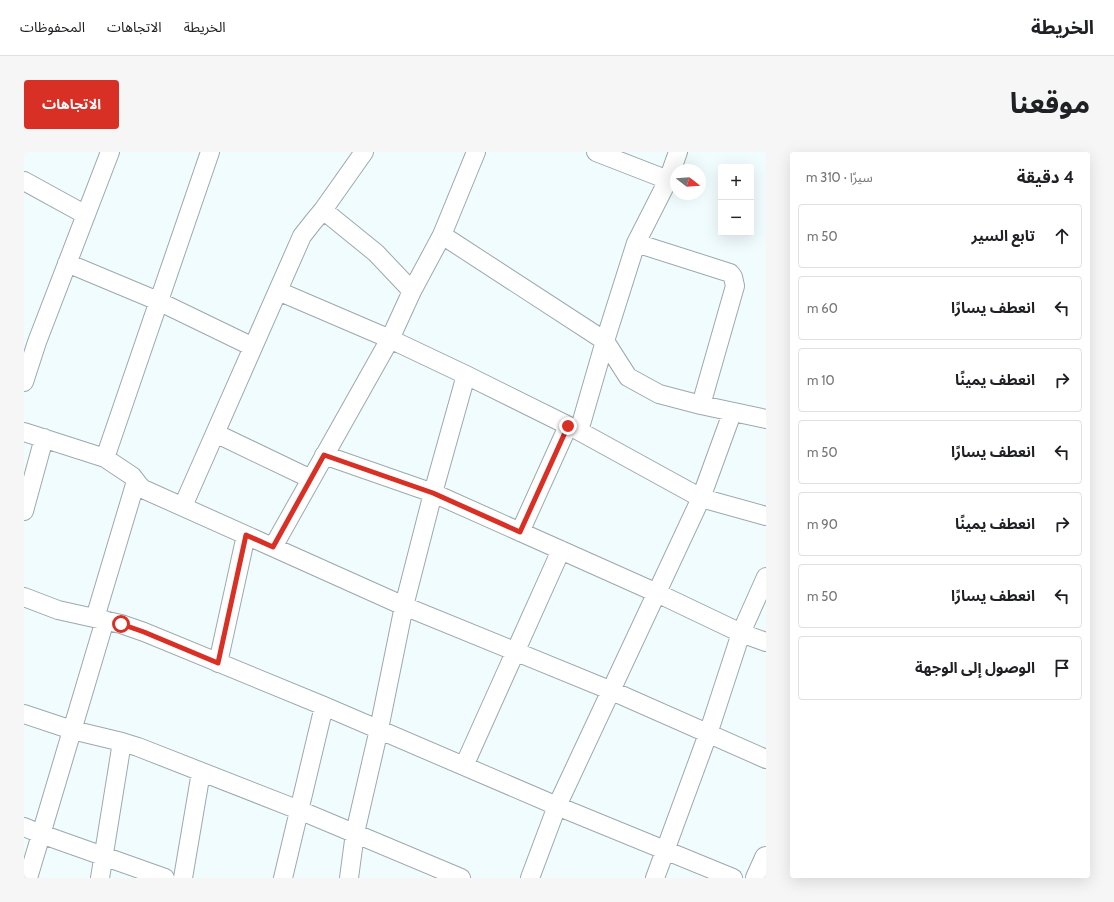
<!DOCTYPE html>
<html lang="ar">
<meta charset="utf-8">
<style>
body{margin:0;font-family:Cabin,"Noto Sans Arabic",sans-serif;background:#f6f6f6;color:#202124;direction:rtl}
.controls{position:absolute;right:12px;top:12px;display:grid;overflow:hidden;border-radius:4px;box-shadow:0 4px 16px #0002}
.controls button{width:36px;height:36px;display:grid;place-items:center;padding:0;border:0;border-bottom:1px solid #e0e0e0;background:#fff;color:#202124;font:20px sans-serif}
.compass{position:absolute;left:646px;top:12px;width:36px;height:36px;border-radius:50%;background:#fff;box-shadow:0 4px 16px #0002;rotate:107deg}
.stop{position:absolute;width:12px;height:12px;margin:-9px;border:3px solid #d93025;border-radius:50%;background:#fff}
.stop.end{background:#d93025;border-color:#fff;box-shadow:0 1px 4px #0008}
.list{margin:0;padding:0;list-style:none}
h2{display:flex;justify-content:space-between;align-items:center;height:52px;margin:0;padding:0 16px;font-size:17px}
h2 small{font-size:13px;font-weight:400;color:#757577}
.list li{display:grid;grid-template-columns:26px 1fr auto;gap:12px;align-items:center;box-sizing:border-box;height:64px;margin:0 8px 8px;padding:0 8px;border:1px solid #e0e0e0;border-radius:4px}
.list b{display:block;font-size:15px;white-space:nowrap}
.list em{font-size:13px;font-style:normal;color:#757577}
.icon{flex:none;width:22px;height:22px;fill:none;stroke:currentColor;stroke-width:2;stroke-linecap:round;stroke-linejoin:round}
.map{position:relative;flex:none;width:742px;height:726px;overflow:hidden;direction:ltr;border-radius:4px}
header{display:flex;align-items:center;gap:24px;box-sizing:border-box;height:56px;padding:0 20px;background:#fff;border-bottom:1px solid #e0e0e0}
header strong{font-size:19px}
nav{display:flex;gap:22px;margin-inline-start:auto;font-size:14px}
.intro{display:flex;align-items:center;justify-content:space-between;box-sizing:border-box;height:96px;padding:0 24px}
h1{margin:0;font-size:28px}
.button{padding:10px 18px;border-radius:4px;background:#d93025;color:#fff;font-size:14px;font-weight:700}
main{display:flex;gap:24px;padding:0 24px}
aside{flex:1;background:#fff;border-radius:4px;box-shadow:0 4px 16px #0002}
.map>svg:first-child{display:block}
</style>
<header>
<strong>الخريطة</strong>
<nav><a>الخريطة</a><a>الاتجاهات</a><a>المحفوظات</a></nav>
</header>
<div class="intro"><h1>موقعنا</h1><a class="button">الاتجاهات</a></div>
<main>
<aside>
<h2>4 دقيقة<small>سيرًا · 310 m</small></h2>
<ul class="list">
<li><svg class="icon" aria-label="ahead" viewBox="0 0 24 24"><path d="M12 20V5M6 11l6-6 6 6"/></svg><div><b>تابع السير</b></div><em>50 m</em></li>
<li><svg class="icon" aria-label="left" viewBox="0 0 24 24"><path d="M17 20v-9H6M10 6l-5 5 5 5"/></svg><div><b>انعطف يسارًا</b></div><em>60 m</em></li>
<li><svg class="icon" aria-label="right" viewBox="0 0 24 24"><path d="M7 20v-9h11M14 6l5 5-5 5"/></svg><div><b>انعطف يمينًا</b></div><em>10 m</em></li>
<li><svg class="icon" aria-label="left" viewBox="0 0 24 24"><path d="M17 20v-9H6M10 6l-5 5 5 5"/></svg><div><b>انعطف يسارًا</b></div><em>50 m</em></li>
<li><svg class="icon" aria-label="right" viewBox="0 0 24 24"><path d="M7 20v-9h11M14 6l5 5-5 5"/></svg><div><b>انعطف يمينًا</b></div><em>90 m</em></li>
<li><svg class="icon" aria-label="left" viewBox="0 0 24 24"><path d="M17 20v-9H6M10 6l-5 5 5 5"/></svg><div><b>انعطف يسارًا</b></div><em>50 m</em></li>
<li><svg class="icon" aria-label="arrive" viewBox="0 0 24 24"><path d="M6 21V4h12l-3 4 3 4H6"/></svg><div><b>الوصول إلى الوجهة</b></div></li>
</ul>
</aside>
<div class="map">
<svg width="742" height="726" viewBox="0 0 742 726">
<rect width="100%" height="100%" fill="#f1fcfe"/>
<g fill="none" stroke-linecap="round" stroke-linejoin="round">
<defs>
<path id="street" d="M 340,0 L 299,58 L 352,101 L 388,139
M 572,0 L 644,28
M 0,29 L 62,63
M 418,83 L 581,189 L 604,225 L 635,242 L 677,253
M 612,91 L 706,121 L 709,125 L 711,134 L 677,253 L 742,267
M 43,111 L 134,149 L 229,195
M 254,139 L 366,187 L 442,223 L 555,279 L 677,346 L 742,364
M 0,230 L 13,190 L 86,0
M 555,279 L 581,189 L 612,91 L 644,28 L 654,0
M 0,280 L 81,306 L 108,324 L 115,333 L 119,337 L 380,454 L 588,539 L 742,607
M 191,281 L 287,327
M 300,303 L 409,341 L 633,441 L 717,481 L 742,490
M 81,306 L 186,0
M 159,354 L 278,84 L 289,70 L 299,58
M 0,359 L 20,286
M 496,380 L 544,274
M 249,395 L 366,187 L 388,139 L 418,83 L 452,0
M 0,445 L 34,458 L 97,472 L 120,480 L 300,554 L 533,654 L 709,726
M 71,466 L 112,329
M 194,511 L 222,383
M 0,562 L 48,578 L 98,590
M 440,614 L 537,398
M 0,675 L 17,682 L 141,726
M 4,726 L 81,468
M 76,726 L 98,590 L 114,595 L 275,658 L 437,726
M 159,726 L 177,620
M 259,726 L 300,554
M 325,726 L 331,681 L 355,577 L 380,454 L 409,341 L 442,223
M 506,726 L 533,654 L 677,346 L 708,261
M 631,726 L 684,582 L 717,481 L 742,425"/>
<path id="secondary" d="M 733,726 L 742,706"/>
</defs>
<use href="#street" stroke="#9da9ac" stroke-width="20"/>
<use href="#secondary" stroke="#9da9ac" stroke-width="24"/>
<use href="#street" stroke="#fff" stroke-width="18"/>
<use href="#secondary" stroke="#fff" stroke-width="22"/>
</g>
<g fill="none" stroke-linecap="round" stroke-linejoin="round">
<path stroke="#d93025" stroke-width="5" d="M 97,472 L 120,480 L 194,511 L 222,383 L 249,395 L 300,303 L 409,341 L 496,380 L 544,274"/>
</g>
</svg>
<div class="controls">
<button>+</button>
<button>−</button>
</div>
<svg class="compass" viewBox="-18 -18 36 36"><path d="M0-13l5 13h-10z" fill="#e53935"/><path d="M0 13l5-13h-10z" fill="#757577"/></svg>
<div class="stop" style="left:97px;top:472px"></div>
<div class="stop end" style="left:544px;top:274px"></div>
</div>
</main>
